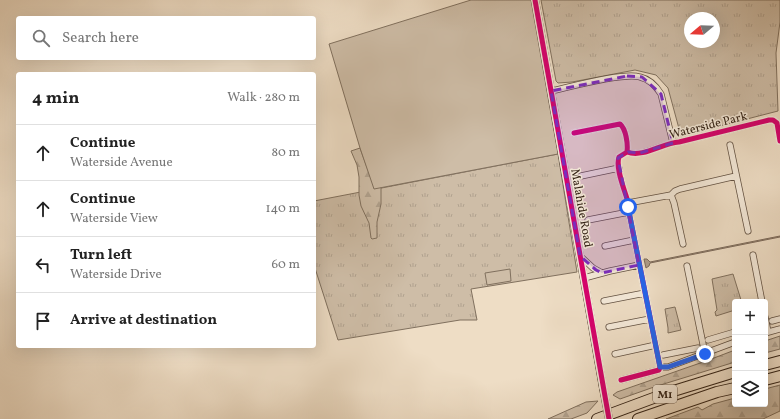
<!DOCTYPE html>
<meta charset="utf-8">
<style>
body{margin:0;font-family:Vollkorn,serif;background:#f6f6f6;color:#222}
.controls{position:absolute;right:12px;bottom:12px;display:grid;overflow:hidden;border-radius:4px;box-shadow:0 4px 16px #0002}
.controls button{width:36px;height:36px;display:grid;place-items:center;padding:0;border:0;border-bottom:1px solid #e0e0e0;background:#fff;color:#222;font:20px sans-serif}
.compass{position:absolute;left:684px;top:12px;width:36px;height:36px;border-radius:50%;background:#fff;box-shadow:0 4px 16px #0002;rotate:251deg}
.stop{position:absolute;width:12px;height:12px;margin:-9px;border:3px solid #2563eb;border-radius:50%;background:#fff}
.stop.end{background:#2563eb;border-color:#fff;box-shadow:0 1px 4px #0008}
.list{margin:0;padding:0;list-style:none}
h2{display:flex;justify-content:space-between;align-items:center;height:52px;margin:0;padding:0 16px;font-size:17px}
h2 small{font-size:13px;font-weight:400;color:#767676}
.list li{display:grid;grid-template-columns:26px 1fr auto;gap:12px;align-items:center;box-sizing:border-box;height:56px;padding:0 16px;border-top:1px solid #e0e0e0}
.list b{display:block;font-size:15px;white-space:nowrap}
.list p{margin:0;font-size:13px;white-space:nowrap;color:#767676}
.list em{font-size:13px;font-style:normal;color:#767676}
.icon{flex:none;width:22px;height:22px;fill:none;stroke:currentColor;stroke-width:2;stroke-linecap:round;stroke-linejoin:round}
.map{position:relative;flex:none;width:780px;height:419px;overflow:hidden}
.search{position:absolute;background:#fff;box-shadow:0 4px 16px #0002;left:16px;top:16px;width:300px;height:44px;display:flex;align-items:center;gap:10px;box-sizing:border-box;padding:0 14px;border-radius:4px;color:#767676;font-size:15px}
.panel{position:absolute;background:#fff;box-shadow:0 4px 16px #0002;left:16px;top:72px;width:300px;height:276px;border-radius:4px}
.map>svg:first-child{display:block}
</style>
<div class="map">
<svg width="780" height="419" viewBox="0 0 780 419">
<defs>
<pattern id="grass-tufts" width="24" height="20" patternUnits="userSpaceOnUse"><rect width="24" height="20" fill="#cebda7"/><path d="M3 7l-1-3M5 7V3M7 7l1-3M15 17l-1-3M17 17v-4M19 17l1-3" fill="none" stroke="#b1a28f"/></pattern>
<pattern id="forest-firs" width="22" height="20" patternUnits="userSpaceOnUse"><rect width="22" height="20" fill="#cebda7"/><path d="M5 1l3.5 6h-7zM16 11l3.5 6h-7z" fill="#b1a28f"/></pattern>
</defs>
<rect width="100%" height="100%" fill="#eeddc5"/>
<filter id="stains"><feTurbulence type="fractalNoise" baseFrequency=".005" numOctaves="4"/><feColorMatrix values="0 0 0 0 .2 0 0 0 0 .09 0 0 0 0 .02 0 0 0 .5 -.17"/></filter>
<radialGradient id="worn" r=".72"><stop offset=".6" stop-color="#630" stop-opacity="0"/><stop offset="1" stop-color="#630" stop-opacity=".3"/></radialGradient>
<path fill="url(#grass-tufts)" stroke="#80705e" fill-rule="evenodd" d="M 541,0 L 780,0 L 780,22 L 776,53 L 778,111 L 681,136 L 668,88 L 656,75 L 635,70 L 572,82 L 558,83 L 556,81 ZM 690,18 L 714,18 L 714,42 L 690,42 Z
M 558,154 L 577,272 L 471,289 L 477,320 L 460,320 L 338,340 L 314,265 L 314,201 Z
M 733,274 L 741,300 L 744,302 L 735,302 L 735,310 L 716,316 L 715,312 L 717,310 L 712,279 Z
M 675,307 L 681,330 L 668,333 L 668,328 L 665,309 Z"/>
<path fill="url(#forest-firs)" stroke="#80705e" d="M 360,148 L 369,173 L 381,188 L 381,204 L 377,222 L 377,238 L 372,239 L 371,238 L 369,223 L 361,206 L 359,195 L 359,177 L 357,165 L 351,151 Z
M 780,336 L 780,349 L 765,353 L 765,341 Z
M 735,350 L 735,362 L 654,387 L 620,399 L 613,395 L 617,392 L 706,361 Z
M 780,385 L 780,411 L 763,419 L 666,419 L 698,407 L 702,410 L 713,404 L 735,398 L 735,404 L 765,404 L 765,389 Z
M 598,401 L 587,413 L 571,419 L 548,419 L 586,402 Z"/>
<path fill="#cebda7" stroke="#80705e" d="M 471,0 L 531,0 L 558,154 L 374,189 L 360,148 L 329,44 Z
M 510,269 L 511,281 L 487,285 L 485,273 Z"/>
<path fill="#ae9d8a" stroke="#7d6c5c" d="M 780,236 L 780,237 L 650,263 L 649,266 L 646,268 L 644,259 L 647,259 L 650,262 Z"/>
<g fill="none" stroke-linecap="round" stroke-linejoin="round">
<defs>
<path id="minor" d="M 551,91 C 570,87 624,72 640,77 C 649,79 656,86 661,94 L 673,143
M 574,133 L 620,124 C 626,129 628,144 627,152 L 619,157 C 615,168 625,191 628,202 C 629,205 628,209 629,212 L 660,367 L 659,370 L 621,380
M 730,145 L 748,231
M 627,152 C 644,158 662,143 679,142 L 769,120 L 773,120 L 777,123 L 780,141
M 581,176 L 619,168
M 628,203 L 671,195
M 588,220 L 629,212
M 683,244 L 674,203 L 671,195 L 675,191 L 680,189 L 736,176
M 605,246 L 634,240
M 753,255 L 762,302
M 580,256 L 593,268 L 602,273
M 687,266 L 705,354
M 584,278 L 610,271 L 639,265
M 604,301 L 645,293
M 765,317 L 768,332
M 772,321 L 780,319
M 609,327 L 650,319
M 765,333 L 780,329
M 708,340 L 735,332
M 615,354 L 656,345
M 663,355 L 698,348
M 660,367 L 668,367 L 735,342"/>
<path id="secondary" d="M 535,0 L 603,388"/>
<path id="motorway" d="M 765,365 L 780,361
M 765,380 L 780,376
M 597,419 L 667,393 L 735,372
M 638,419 L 717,392 L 735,388"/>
</defs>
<use href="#minor" stroke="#625142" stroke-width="7"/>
<use href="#secondary" stroke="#332216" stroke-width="8"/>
<use href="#motorway" stroke="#332216" stroke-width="12"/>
<use href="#minor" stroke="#f4e9d9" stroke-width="5.5"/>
<use href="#secondary" stroke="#f4e9d9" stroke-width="7"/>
<use href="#motorway" stroke="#eeddc5" stroke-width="10"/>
<defs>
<path id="secondary-bridge" d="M 603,388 L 609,419"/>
</defs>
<use href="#secondary-bridge" stroke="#332216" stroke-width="8" stroke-linecap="butt"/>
<use href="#secondary-bridge" stroke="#f4e9d9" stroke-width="7"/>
<defs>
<path id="cycleway" d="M 535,0 L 609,419
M 574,133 L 620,124 C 626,129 628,144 627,152 L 619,157 C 615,168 625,191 628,202 C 629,205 628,209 629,212 L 660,367 L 659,370 L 621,380
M 627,152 C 644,158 662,143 679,142 L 769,120 L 773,120 L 777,123 L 780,141"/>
</defs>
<use href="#cycleway" stroke="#f4e9d9" stroke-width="8"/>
<use href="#cycleway" stroke="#d6006c" stroke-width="5"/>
</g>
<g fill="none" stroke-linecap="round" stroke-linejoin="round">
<path stroke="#2563eb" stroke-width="5" d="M 628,207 L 660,367 L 668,367 L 705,354"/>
</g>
<path fill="#7b2cbf" fill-opacity="0.2" stroke="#7b2cbf" stroke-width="3" stroke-dasharray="8 5" stroke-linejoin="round" d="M 627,76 L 642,77 L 661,94 L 673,143 L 640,153 L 628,152 L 618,158 L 639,265 L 602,273 L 596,270 L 580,256 L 551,91 Z"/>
<g text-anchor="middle" stroke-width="3" stroke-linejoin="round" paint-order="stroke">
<rect fill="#f4e9d9" stroke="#6d5e50" stroke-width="1" x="653" y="385" width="24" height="18" rx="3"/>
<g font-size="11" font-weight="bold" fill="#332216">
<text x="665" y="398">M1</text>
</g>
<g font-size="12" fill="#332216" stroke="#f4e9d9">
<text transform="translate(708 125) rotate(-14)" y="4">Waterside Park</text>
<text transform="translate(582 208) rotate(80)" y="4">Malahide Road</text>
</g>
</g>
<rect width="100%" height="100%" filter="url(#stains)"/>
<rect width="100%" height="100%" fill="url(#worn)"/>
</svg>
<div class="controls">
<button>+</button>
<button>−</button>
<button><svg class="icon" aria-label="layers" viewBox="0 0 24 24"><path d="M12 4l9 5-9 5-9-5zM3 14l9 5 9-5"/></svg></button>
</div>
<svg class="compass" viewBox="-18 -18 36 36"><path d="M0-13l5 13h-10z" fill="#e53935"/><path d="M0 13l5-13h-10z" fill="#767676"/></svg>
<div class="stop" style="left:628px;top:207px"></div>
<div class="stop end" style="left:705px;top:354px"></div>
<div class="search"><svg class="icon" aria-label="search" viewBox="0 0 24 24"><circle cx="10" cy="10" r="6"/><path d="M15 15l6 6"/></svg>Search here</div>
<section class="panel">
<h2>4 min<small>Walk · 280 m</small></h2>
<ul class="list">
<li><svg class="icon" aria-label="ahead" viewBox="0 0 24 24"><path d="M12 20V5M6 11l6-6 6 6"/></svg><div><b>Continue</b><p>Waterside Avenue</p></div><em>80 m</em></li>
<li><svg class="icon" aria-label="ahead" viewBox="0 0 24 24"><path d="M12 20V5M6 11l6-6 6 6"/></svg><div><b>Continue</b><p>Waterside View</p></div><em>140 m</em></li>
<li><svg class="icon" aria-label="left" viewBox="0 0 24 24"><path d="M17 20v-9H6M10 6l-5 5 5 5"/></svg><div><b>Turn left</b><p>Waterside Drive</p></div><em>60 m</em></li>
<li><svg class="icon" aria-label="arrive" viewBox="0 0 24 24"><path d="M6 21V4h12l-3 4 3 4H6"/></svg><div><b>Arrive at destination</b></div></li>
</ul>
</section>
</div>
